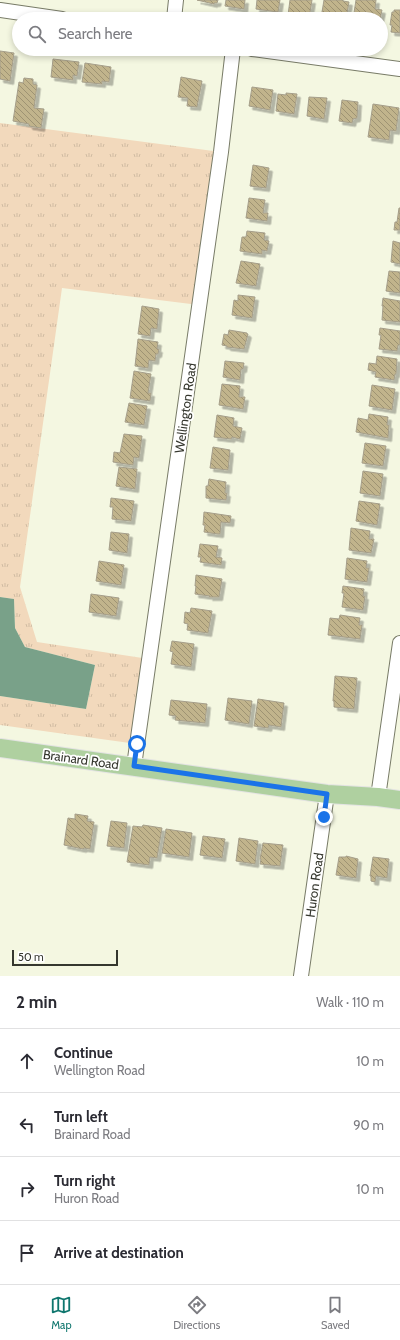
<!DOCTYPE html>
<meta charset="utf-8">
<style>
body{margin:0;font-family:Cabin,sans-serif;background:#f2f2f3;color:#2b2b33}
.scale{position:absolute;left:12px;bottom:10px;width:106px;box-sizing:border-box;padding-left:4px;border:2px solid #35372e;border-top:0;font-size:11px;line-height:14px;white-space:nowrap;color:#35372e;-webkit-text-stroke:3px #fff;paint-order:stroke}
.stop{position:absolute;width:12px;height:12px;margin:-9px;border:3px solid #1a73e8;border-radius:50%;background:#fff}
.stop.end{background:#1a73e8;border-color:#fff;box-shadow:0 1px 4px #0008}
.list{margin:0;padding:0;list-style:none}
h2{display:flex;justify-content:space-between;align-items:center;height:52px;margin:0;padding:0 16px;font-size:17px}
h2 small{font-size:13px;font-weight:400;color:#7c7c81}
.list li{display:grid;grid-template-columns:26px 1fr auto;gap:12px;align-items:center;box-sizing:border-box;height:64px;padding:0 16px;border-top:1px solid #e1e1e2}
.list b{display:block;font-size:15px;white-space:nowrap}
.list p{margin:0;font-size:13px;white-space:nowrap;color:#7c7c81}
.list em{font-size:13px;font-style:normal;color:#7c7c81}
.icon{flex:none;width:22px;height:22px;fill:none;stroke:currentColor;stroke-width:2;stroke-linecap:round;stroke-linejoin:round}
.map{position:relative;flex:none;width:400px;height:976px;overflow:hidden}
.search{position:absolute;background:#fff;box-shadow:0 2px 6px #0003;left:12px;right:12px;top:12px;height:44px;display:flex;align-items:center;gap:10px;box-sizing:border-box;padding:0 14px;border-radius:22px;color:#7c7c81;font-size:15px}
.sheet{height:308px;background:#fff}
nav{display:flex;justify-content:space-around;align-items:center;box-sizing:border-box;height:56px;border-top:1px solid #e1e1e2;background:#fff;font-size:11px;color:#7c7c81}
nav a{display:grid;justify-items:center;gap:2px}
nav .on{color:#0f766e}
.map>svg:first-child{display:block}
</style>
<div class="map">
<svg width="400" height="976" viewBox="0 0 400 976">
<defs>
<pattern id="grass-tufts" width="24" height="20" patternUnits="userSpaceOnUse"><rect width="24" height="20" fill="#f2d9bc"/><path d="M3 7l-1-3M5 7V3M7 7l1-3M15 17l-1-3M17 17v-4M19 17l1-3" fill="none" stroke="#d0bba2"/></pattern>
<pattern id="building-back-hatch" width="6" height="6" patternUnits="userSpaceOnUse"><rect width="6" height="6" fill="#c1b48c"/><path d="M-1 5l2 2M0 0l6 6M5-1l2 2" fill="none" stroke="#9e9373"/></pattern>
<filter id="shadow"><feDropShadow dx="3.5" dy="3.5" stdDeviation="0" flood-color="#0004"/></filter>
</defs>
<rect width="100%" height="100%" fill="#f4f7e1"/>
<path fill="url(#grass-tufts)" d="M 0,123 L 221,152 L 199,305 L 62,288 L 20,587 L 37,642 L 149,659 L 137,744 L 0,725 L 0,696 L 86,709 L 95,665 L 25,647 L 15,628 L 14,599 L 0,597 Z"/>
<path fill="#79a189" d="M 0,597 L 14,599 L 15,628 L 25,647 L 95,665 L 86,709 L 0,696 Z"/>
<path fill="url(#building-back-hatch)" stroke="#a59e8a" filter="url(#shadow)" d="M 197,0 L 218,0 L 217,3 L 214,3 L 214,4 Z
M 226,0 L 245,0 L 244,9 L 225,6 Z
M 257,0 L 280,0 L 278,12 L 256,9 Z
M 290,0 L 312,0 L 309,18 L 296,19 L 296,16 L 288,15 Z
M 324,0 L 343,0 L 343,1 L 349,2 L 346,19 L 321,18 Z
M 356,0 L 376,0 L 375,9 L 382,10 L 380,19 L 353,19 Z
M 394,10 L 400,10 L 400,33 L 391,32 L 392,25 L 390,25 L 392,12 L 394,12 Z
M 0,51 L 14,53 L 10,81 L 0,79 Z
M 53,59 L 79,62 L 77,76 L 73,75 L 73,80 L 51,77 Z
M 85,63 L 111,67 L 109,82 L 102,81 L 102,84 L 82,82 Z
M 181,77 L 202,81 L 197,107 L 187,106 L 188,98 L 178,97 Z
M 24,78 L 33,79 L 33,84 L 37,85 L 34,108 L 44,109 L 41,128 L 29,126 L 29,124 L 13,121 L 19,82 L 23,83 Z
M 252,87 L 273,90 L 270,110 L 249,106 Z
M 286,93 L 297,94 L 294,114 L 276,111 L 278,94 L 286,95 Z
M 309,97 L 327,98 L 324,119 L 307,116 Z
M 342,100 L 358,102 L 357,118 L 353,119 L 352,123 L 339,121 Z
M 373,104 L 399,108 L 396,131 L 390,130 L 389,140 L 368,137 Z
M 253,165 L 269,168 L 266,188 L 250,186 Z
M 249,198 L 265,200 L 263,213 L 268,213 L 267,221 L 246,218 Z
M 399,208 L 400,208 L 400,230 L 394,230 L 395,222 L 397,222 Z
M 247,231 L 265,233 L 264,240 L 269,241 L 267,251 L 262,250 L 262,254 L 240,251 L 242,237 L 246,237 Z
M 393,241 L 400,243 L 400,264 L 391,262 Z
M 241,261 L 260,264 L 256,286 L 236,283 Z
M 389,271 L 400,272 L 400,293 L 386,291 Z
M 238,295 L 255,297 L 252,318 L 232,315 L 234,300 L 238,301 Z
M 383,298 L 400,301 L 400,322 L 382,320 L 383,306 L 382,306 Z
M 142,306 L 159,309 L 157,329 L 151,328 L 150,336 L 138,334 Z
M 380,328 L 400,331 L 400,345 L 398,345 L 397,351 L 379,349 L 381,335 L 379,335 Z
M 229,330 L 247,333 L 247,334 L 248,334 L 244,349 L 227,347 L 227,346 L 222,345 L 224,334 L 228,335 Z
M 138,339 L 158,342 L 157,349 L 159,349 L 158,354 L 156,354 L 155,361 L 149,360 L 148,368 L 135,366 Z
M 377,356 L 397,359 L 396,374 L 395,374 L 394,380 L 375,377 L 376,372 L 368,370 L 369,363 L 376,364 Z
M 225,361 L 244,363 L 243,369 L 241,369 L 240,380 L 223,377 Z
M 134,371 L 151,374 L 148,393 L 151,393 L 150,401 L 130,398 Z
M 222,384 L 240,386 L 239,397 L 245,397 L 243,409 L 219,405 Z
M 372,385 L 395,389 L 392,410 L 369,406 Z
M 129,403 L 147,406 L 144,425 L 125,422 Z
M 369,414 L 388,417 L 387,425 L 389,425 L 388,438 L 356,432 L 358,418 L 368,420 Z
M 217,415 L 234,418 L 233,426 L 242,428 L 240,439 L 232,437 L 231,439 L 214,437 Z
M 124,434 L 142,436 L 139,458 L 134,457 L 133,465 L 113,462 L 114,452 L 120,453 Z
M 365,443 L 386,446 L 383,466 L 362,463 Z
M 213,447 L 230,450 L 228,470 L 210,468 Z
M 119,467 L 137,469 L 135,489 L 116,486 Z
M 363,471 L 383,474 L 380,496 L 360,493 Z
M 209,479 L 226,482 L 225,493 L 227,493 L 226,500 L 206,498 L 206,486 L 208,486 Z
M 111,498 L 134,501 L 131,521 L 112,519 L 113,507 L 110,507 Z
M 359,501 L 380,504 L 377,525 L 356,521 Z
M 204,512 L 231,516 L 230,523 L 221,522 L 220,534 L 218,534 L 204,532 L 205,525 L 203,525 Z
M 351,528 L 370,531 L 369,539 L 374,539 L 371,553 L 349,550 Z
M 111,532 L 129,534 L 127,553 L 109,550 Z
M 200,544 L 218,546 L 216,557 L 222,558 L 221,565 L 200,562 L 201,557 L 198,557 Z
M 347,558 L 367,561 L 366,568 L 369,568 L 367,582 L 345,579 Z
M 99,561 L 124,565 L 121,585 L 96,581 Z
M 196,575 L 222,579 L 219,597 L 209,597 L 210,596 L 195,594 L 196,586 L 195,586 Z
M 343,586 L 364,589 L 363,596 L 365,596 L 363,610 L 342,607 L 344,593 L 342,593 Z
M 91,594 L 119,598 L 116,616 L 89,612 Z
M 191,608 L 212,611 L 208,633 L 187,630 L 188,624 L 184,623 L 185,612 L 190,613 Z
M 340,615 L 360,618 L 359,625 L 362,625 L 360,639 L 328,635 L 330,618 L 339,619 Z
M 172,641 L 194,644 L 191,667 L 171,664 L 173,652 L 170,651 Z
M 335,676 L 357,678 L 354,709 L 334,707 L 334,701 L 333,701 Z
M 228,698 L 252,701 L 249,724 L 225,720 Z
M 258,699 L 284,703 L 281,727 L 269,725 L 268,728 L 254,726 Z
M 171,700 L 207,704 L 205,723 L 175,720 L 176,716 L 169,715 Z
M 75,814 L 88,816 L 87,821 L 94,822 L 90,849 L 84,848 L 83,849 L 64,845 L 68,818 L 75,819 Z
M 111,821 L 127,823 L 124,848 L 107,846 Z
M 143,825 L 162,828 L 157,858 L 150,857 L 149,865 L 127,862 L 133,826 L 142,827 Z
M 166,829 L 192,833 L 189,857 L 162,853 Z
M 203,836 L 225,839 L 222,858 L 200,855 Z
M 239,838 L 258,841 L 255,864 L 236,861 Z
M 263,843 L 283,845 L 280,866 L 260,864 L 261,859 L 260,859 Z
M 346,856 L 358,859 L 356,878 L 336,875 L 339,857 L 346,857 Z
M 373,857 L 389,859 L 387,878 L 376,876 L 375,882 L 371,881 L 371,876 L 370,876 Z"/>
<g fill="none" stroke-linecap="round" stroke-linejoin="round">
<defs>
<path id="minor" d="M 0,10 L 62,19
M 174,19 L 176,0
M 252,49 L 400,69
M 134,766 L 221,152 L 233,49
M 378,797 L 400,643
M 301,976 L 327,794"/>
<path id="major" d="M 0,748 L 327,794 L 378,797 L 400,800"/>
</defs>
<use href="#minor" stroke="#787b67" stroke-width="16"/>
<use href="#major" stroke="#e3e3e2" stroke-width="20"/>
<use href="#minor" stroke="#fff" stroke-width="14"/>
<use href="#major" stroke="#afd0a0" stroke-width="18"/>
</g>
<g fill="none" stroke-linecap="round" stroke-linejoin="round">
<path stroke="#1a73e8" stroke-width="5" d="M 137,744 L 134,766 L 327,794 L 324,817"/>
</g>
<g text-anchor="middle" stroke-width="3.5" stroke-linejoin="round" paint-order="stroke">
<g font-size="13" fill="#35372e" stroke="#fff">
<text transform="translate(185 408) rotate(-82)" y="5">Wellington Road</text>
<text transform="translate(81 759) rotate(8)" y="5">Brainard Road</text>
<text transform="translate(314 885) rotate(-82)" y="5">Huron Road</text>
</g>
</g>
</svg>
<div class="scale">50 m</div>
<div class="stop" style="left:137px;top:744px"></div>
<div class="stop end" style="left:324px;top:817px"></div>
<div class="search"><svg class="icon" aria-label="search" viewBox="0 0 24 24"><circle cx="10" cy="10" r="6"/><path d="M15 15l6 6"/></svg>Search here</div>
</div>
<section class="sheet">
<h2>2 min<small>Walk · 110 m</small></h2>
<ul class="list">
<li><svg class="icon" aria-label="ahead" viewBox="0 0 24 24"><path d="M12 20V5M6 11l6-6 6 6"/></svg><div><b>Continue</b><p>Wellington Road</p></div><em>10 m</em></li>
<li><svg class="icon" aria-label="left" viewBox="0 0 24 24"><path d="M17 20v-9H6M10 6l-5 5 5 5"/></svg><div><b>Turn left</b><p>Brainard Road</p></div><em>90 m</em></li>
<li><svg class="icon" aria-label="right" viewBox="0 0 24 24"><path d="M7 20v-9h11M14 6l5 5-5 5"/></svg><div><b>Turn right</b><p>Huron Road</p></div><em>10 m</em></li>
<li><svg class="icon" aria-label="arrive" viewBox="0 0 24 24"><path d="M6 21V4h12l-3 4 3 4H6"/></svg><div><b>Arrive at destination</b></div></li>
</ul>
</section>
<nav>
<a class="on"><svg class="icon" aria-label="map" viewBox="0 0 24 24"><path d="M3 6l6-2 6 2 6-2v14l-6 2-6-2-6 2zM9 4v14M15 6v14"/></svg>Map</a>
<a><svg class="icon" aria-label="directions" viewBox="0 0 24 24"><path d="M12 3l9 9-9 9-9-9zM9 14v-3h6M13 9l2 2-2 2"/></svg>Directions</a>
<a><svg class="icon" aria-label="saved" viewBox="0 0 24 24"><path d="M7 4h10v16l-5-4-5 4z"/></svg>Saved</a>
</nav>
